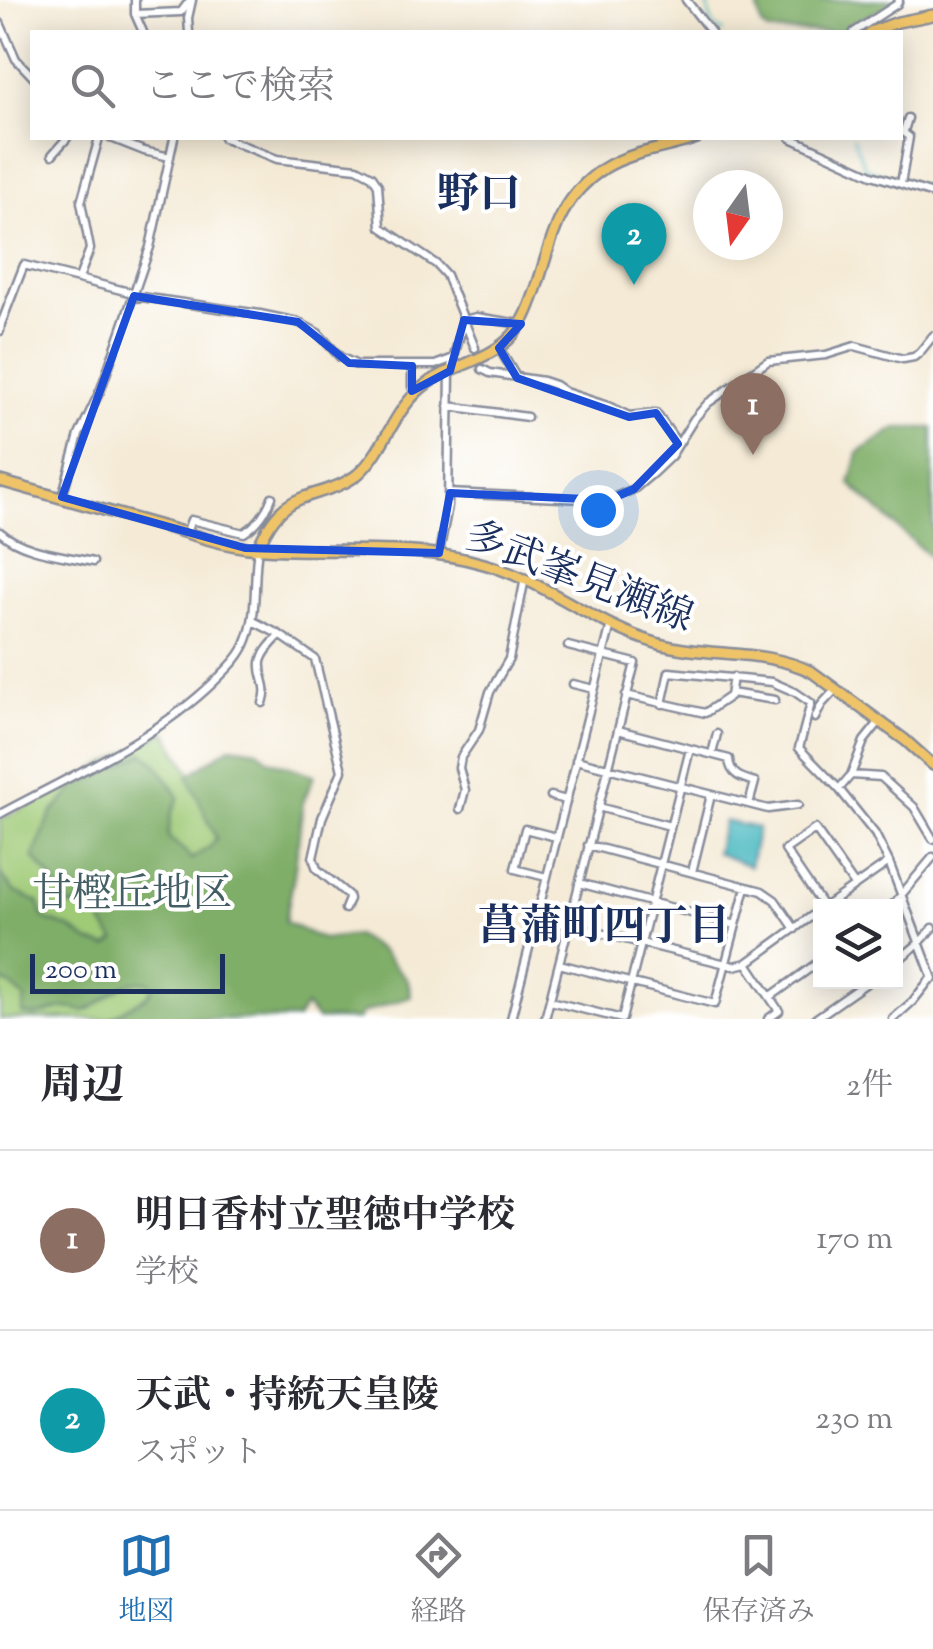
<!DOCTYPE html>
<html lang="ja">
<meta charset="utf-8">
<style>
body{margin:0;font-family:"Sorts Mill Goudy","Noto Serif JP",serif;background:#f2f2f3;color:#2b2b33}
.controls{position:absolute;right:30px;bottom:30px;display:grid;overflow:hidden;border-radius:0px;box-shadow:0 5px 25px #0003}
.controls button{width:90px;height:90px;display:grid;place-items:center;padding:0;border:0;border-bottom:2px solid #e1e1e2;background:#fff;color:#2b2b33;font:50px sans-serif}
.compass{position:absolute;left:693px;top:170px;width:90px;height:90px;border-radius:50%;background:#fff;box-shadow:0 5px 25px #0003;rotate:194deg}
.scale{position:absolute;left:30px;bottom:25px;width:195px;box-sizing:border-box;padding-left:10px;border:5px solid #1b2f5e;border-top:0;font-size:28px;line-height:35px;white-space:nowrap;color:#1b2f5e;-webkit-text-stroke:8px #fff;paint-order:stroke}
.you{position:absolute;left:598px;top:510px;width:35px;height:35px;margin:-25px;border:8px solid #fff;border-radius:50%;background:#1a73e8;box-shadow:0 0 0 15px #1a73e833}
.badge{display:grid;place-items:center;width:65px;height:65px;border-radius:50%;background:#1f6fb2;color:#fff;font-size:32px;font-weight:700}
.pin{position:absolute;translate:-50% -82px;filter:drop-shadow(0 2px 5px #0008)}
.pin::after{content:'';position:absolute;top:52px;width:35px;height:30px;background:inherit;clip-path:polygon(0 0,100% 0,50% 100%)}
.list{margin:0;padding:0;list-style:none}
h2{display:flex;justify-content:space-between;align-items:center;height:130px;margin:0;padding:0 40px;font-size:42px}
h2 small{font-size:32px;font-weight:400;color:#7c7c81}
.list li{display:grid;grid-template-columns:65px 1fr auto;gap:30px;align-items:center;box-sizing:border-box;height:180px;padding:0 40px;border-top:2px solid #e1e1e2}
.list b{display:block;font-size:38px;white-space:nowrap}
.list p{margin:0;font-size:32px;white-space:nowrap;color:#7c7c81}
.list em{font-size:32px;font-style:normal;color:#7c7c81}
.icon{flex:none;width:55px;height:55px;fill:none;stroke:currentColor;stroke-width:2;stroke-linecap:round;stroke-linejoin:round}
.map{position:relative;flex:none;width:933px;height:1019px;overflow:hidden}
.search{position:absolute;background:#fff;box-shadow:0 5px 25px #0003;left:30px;right:30px;top:30px;height:110px;display:flex;align-items:center;gap:25px;box-sizing:border-box;padding:0 35px;border-radius:0px;color:#7c7c81;font-size:38px}
.sheet{height:490px;background:#fff}
nav{display:flex;justify-content:space-around;align-items:center;box-sizing:border-box;height:140px;border-top:2px solid #e1e1e2;background:#fff;font-size:28px;color:#7c7c81}
nav a{display:grid;justify-items:center;gap:5px}
nav .on{color:#1f6fb2}
.map>svg:first-child{display:block}
</style>
<div class="map">
<svg width="933" height="1019" viewBox="0 0 933 1019">
<rect width="100%" height="100%" fill="#fff"/>
<filter id="ink" filterUnits="userSpaceOnUse"><feTurbulence type="fractalNoise" baseFrequency=".01" numOctaves="2"/><feDisplacementMap in="SourceGraphic" scale="20" xChannelSelector="R" yChannelSelector="G"/><feConvolveMatrix kernelMatrix="1 2 1 2 8 2 1 2 1" color-interpolation-filters="sRGB"/></filter>
<filter id="wash" filterUnits="userSpaceOnUse"><feTurbulence type="fractalNoise" baseFrequency=".0048" numOctaves="4" result="noise"/><feDisplacementMap in="SourceGraphic" scale="40" xChannelSelector="R" yChannelSelector="G"/><feGaussianBlur stdDeviation="2.25" result="paint"/><feColorMatrix in="noise" values="0 0 0 0 0 0 0 0 0 0 0 0 0 0 0 0 0 1.4 0 .05"/><feComposite in="paint" operator="in"/></filter>
<g filter="url(#wash)">
<rect width="100%" height="100%" fill="#f4ead5"/>
<path fill="#9fca76" stroke="#5d7c6a" stroke-width="2.5" d="M 166,732 L 193,778 L 297,782 L 180,1019 L 0,1019 L 0,820 Z"/>
<path fill="#7fae67" stroke="#4d6e62" stroke-width="2.5" d="M 756,0 L 895,0 L 893,4 L 855,22 L 840,32 L 769,32 L 762,26 Z
M 896,428 L 933,428 L 933,560 L 850,484 L 858,453 Z
M 231,746 L 258,750 L 269,760 L 314,775 L 303,803 L 294,876 L 285,922 L 322,939 L 356,935 L 382,952 L 408,980 L 411,997 L 362,1013 L 359,1019 L 317,1019 L 305,1006 L 297,1019 L 109,1019 L 147,996 L 152,989 L 148,982 C 118,978 111,1001 85,1011 C 80,1010 71,1008 67,1008 C 48,1009 43,1019 22,1013 L 25,998 L 10,985 L 0,980 L 0,956 L 3,937 L 0,927 L 0,874 L 15,892 L 38,902 L 44,919 L 68,927 L 90,942 L 107,947 L 115,941 L 103,924 L 99,909 L 68,906 L 49,875 L 33,857 L 51,814 L 76,787 L 144,753 L 157,764 L 179,797 L 171,815 L 168,837 L 185,851 L 191,859 L 211,846 L 216,838 L 188,776 Z"/>
<path fill="#4bbac1" stroke="#337490" stroke-width="2.5" d="M 724,821 L 758,828 L 750,866 L 716,853 Z"/>
<g fill="none" stroke-linecap="round" stroke-linejoin="round">
<path stroke="#4bbac1" stroke-width="2.5" d="M 701,0 L 708,4 C 709,16 711,27 723,32
M 853,138 L 865,168 L 889,177
M 902,181 L 933,188"/>
</g>
</g>
<g filter="url(#ink)">
<g fill="none" stroke-linecap="round" stroke-linejoin="round">
<defs>
<path id="minor" d="M 135,0 L 135,14 L 143,32
M 686,0 L 711,32
M 135,14 L 181,12 L 190,0
M 0,23 L 16,59 L 32,76
M 189,32 L 188,18 L 192,0
M 854,32 L 897,4 L 899,0
M 900,130 L 909,137 L 901,184
M 904,131 L 908,118
M 111,138 L 144,151 L 170,157
M 224,138 L 277,159 L 357,168 L 372,176 L 378,185 L 381,227 L 436,264 L 446,275 L 475,348
M 791,138 L 872,175 L 933,194
M 52,155 L 67,138
M 79,278 L 90,249 L 81,202 L 99,138
M 0,331 L 1,324 L 24,265 L 129,292 L 134,296 L 260,314 L 298,322 L 318,333 L 340,357 L 357,365 L 435,365 L 454,358
M 499,348 L 516,377
M 412,366 L 412,387 L 416,393
M 482,369 L 490,373 L 543,381 L 555,385 L 565,392 L 608,406 L 629,416 L 656,413 L 678,444
M 449,406 L 527,417
M 448,493 L 608,500 L 634,489 L 652,474 L 671,456 L 694,419 L 708,403 L 768,361 L 826,355 L 855,346 L 903,359 L 914,357 L 920,352 L 933,336
M 62,497 L 79,435 L 101,389 L 150,247 L 174,138
M 0,532 C 24,553 63,555 93,562
M 186,533 L 191,520 L 244,533 C 257,525 267,511 272,497
M 439,553 L 448,506 L 450,371 L 464,320 L 476,317 L 520,324
M 253,621 L 280,635 L 315,659 L 342,771 L 322,818 L 313,858 L 317,869 L 348,895 L 349,899 L 345,909
M 573,684 L 594,689
M 731,693 L 775,700
M 626,695 L 705,713 L 730,696 L 733,677
M 263,703 C 270,685 259,678 261,662 C 263,652 273,642 280,635
M 662,704 L 669,672 L 772,682 L 795,692 L 811,703 L 799,748 L 839,789 L 875,834 L 889,862 L 933,979
M 815,718 L 822,704 L 836,689
M 618,730 L 729,759 C 730,775 741,778 755,782 L 749,804
M 712,754 L 717,734
M 576,760 L 768,809 L 798,805
M 851,775 L 881,777 L 914,807 L 933,839
M 839,789 L 851,775 L 864,741 L 880,721
M 551,796 L 566,800
M 598,807 L 670,826
M 460,809 L 465,790 L 459,768 L 461,757 L 479,730 L 490,692 L 509,659 L 525,578
M 0,814 C 74,774 154,740 214,682 C 227,669 241,657 247,640 C 258,611 253,579 258,549
M 588,845 L 762,891 L 775,900 L 795,929
M 692,872 L 711,795
M 546,877 L 515,869 L 525,829 L 556,837
M 579,883 L 736,925
M 823,906 L 785,850 L 815,829 L 855,886
M 826,906 L 889,862
M 892,906 L 933,857
M 536,917 L 734,966 L 747,963 L 820,910
M 896,962 L 919,943 L 933,928
M 747,963 L 779,1011 L 768,1019
M 559,964 L 715,1004 L 746,887
M 770,997 L 820,961
M 550,1001 L 622,1019
M 511,1019 L 611,624
M 545,1019 L 635,663 L 568,646
M 622,1019 L 690,749
M 815,1019 L 868,982
M 893,1019 L 913,1001 L 932,977"/>
<path id="major" d="M 870,32 L 898,22 L 933,15
M 0,481 C 53,496 107,511 161,526 C 190,533 220,545 249,548 C 327,555 408,542 484,564 C 545,581 595,625 656,643 C 707,658 764,648 812,672 L 905,740 L 933,765
M 258,548 C 267,527 278,507 302,498 C 321,491 342,487 358,474 C 383,452 392,416 416,393 C 441,367 482,364 508,340 C 524,325 530,306 537,286 C 552,239 558,199 603,169 C 631,151 666,149 697,138"/>
</defs>
<use href="#minor" stroke="#888c9a" stroke-width="11"/>
<use href="#major" stroke="#888c9a" stroke-width="14"/>
<use href="#minor" stroke="#fff" stroke-width="6"/>
<use href="#major" stroke="#efc469" stroke-width="9"/>
</g>
</g>
<path fill="none" stroke="#1d4ed8" stroke-width="8" stroke-linejoin="round" d="M 134,296 L 298,322 L 349,363 L 412,366 L 412,391 L 450,371 L 464,320 L 521,324 L 499,348 L 517,378 L 629,417 L 656,413 L 678,444 L 634,489 L 608,500 L 450,493 L 439,553 L 245,548 L 62,497 Z"/>
<g text-anchor="middle" stroke-width="8" stroke-linejoin="round" paint-order="stroke">
<g font-size="40" fill="#1b2f5e" stroke="#fff">
<text transform="translate(580 575) rotate(21)" y="14">多武峯見瀬線</text>
</g>
<g font-size="40" fill="#435e65" stroke="#fff">
<text x="132" y="906">甘樫丘地区</text>
</g>
<g font-size="42" font-weight="bold" fill="#1b2f5e" stroke="#fff">
<text x="479" y="207">野口</text>
<text x="604" y="939">菖蒲町四丁目</text>
</g>
</g>
</svg>
<div class="controls">
<button><svg class="icon" aria-label="layers" viewBox="0 0 24 24"><path d="M12 4l9 5-9 5-9-5zM3 14l9 5 9-5"/></svg></button>
</div>
<svg class="compass" viewBox="-18 -18 36 36"><path d="M0-13l5 13h-10z" fill="#e53935"/><path d="M0 13l5-13h-10z" fill="#7c7c81"/></svg>
<div class="scale">200 m</div>
<div class="you"></div>
<div class="pin badge" style="left:753px;top:455px;background:#8d6e63">1</div>
<div class="pin badge" style="left:634px;top:285px;background:#0f9aa8">2</div>
<div class="search"><svg class="icon" aria-label="search" viewBox="0 0 24 24"><circle cx="10" cy="10" r="6"/><path d="M15 15l6 6"/></svg>ここで検索</div>
</div>
<section class="sheet">
<h2>周辺<small>2件</small></h2>
<ul class="list">
<li><span class="badge" style="background:#8d6e63">1</span><div><b>明日香村立聖徳中学校</b><p>学校</p></div><em>170 m</em></li>
<li><span class="badge" style="background:#0f9aa8">2</span><div><b>天武・持統天皇陵</b><p>スポット</p></div><em>230 m</em></li>
</ul>
</section>
<nav>
<a class="on"><svg class="icon" aria-label="map" viewBox="0 0 24 24"><path d="M3 6l6-2 6 2 6-2v14l-6 2-6-2-6 2zM9 4v14M15 6v14"/></svg>地図</a>
<a><svg class="icon" aria-label="directions" viewBox="0 0 24 24"><path d="M12 3l9 9-9 9-9-9zM9 14v-3h6M13 9l2 2-2 2"/></svg>経路</a>
<a><svg class="icon" aria-label="saved" viewBox="0 0 24 24"><path d="M7 4h10v16l-5-4-5 4z"/></svg>保存済み</a>
</nav>
